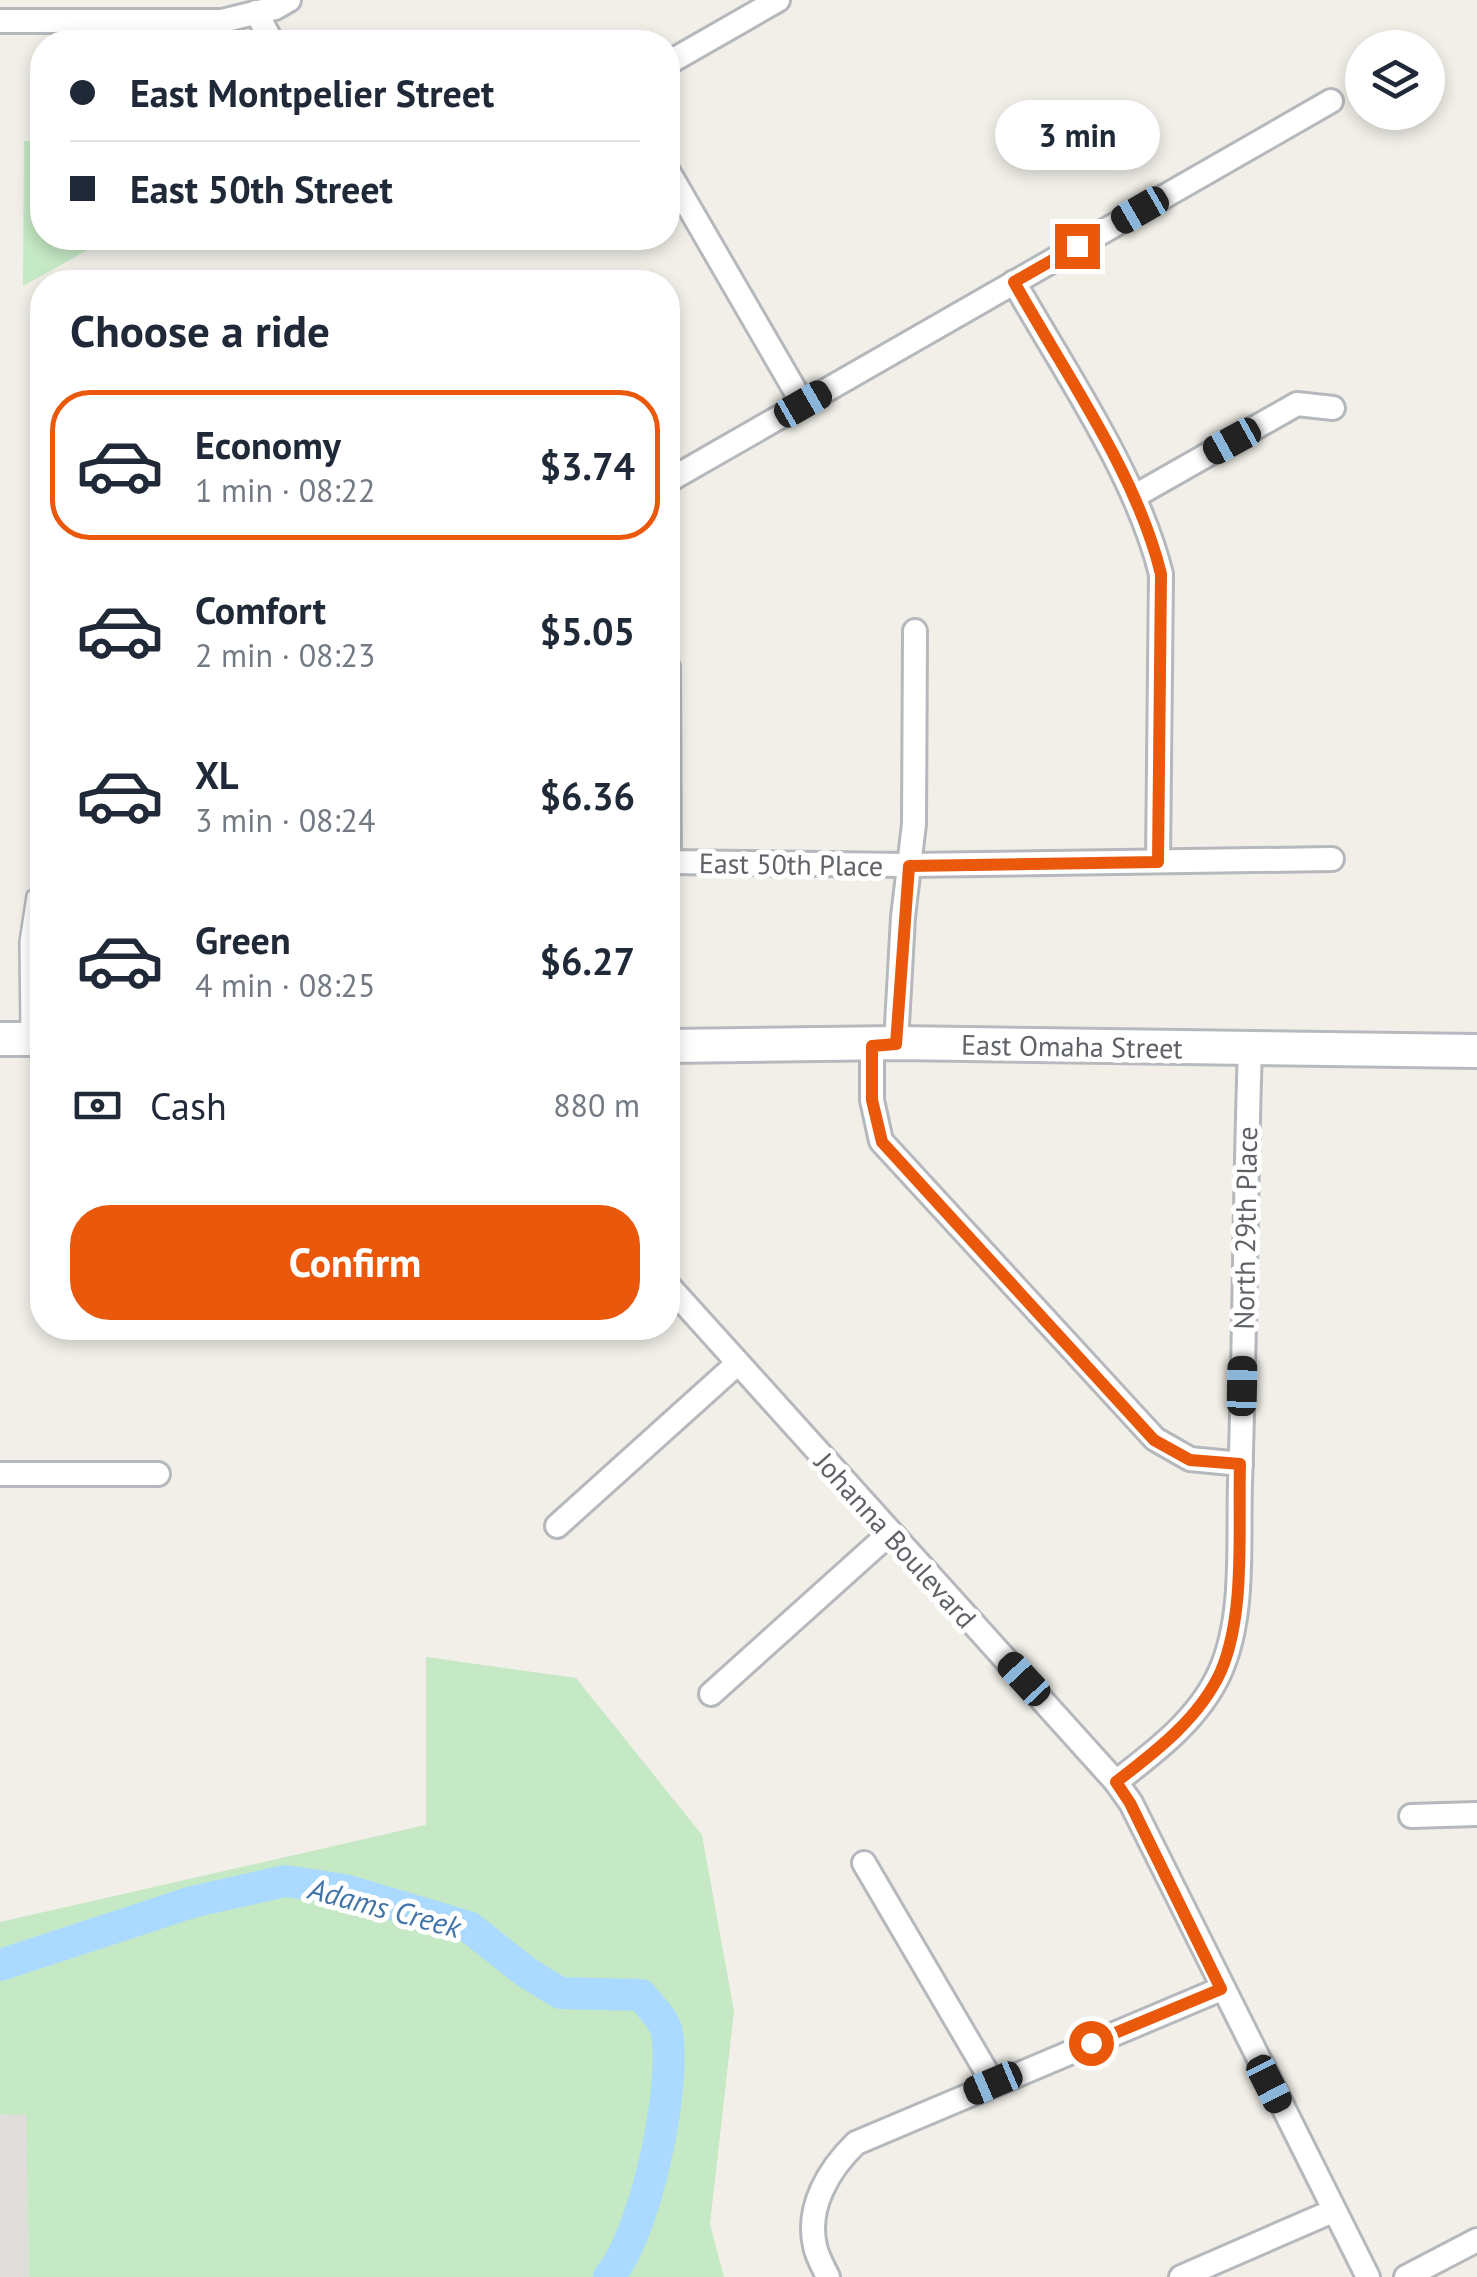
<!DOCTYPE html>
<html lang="en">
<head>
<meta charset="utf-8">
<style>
	body { margin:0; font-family:"PT Sans",sans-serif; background:#f6f6f7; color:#1f2937; height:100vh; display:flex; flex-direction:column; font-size:38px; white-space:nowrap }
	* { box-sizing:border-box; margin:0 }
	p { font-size:32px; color:#747a83 }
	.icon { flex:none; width:55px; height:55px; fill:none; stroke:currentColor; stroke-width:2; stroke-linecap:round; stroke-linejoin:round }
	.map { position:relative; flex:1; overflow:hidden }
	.panel { position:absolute; left:30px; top:270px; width:650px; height:1070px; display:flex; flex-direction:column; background:#fff; border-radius:40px; box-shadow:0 5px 15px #0003 }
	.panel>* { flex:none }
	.hud { position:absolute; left:30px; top:30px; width:650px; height:220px; border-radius:40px; box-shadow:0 5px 15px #0003; display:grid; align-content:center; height:220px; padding:0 40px; background:#fff }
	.fabs { position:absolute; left:1345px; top:30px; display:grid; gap:20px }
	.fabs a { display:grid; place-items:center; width:100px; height:100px; border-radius:50%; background:#fff; box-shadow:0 5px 15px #0003; font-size:50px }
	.end { position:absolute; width:45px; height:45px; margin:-22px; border:12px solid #ea580c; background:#fff; box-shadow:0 0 0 5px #fff }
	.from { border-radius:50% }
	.bubble { position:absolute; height:70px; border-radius:35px; background:#fff; box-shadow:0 5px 15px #0003; font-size:32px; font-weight:800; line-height:70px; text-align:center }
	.car { position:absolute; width:30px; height:60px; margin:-30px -15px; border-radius:12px; box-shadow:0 0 8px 2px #0007; background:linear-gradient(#222 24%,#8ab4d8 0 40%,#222 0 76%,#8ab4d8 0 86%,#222 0) }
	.hud b { display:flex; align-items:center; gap:35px; height:95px; font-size:38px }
	.hud b+b { border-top:2px solid #e0e1e3 }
	.hud i { width:25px; height:25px; background:#1f2937 }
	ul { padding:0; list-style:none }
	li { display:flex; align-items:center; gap:30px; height:150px; margin:0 20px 15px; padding:0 20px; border:5px solid transparent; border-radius:40px }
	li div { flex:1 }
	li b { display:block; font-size:38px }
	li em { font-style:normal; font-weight:800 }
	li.active { border-color:#ea580c }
	li>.icon { width:90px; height:90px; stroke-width:1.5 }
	h2 { padding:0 40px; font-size:45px; line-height:120px }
	.pay { display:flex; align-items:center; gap:25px; height:110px; padding:0 40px; font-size:38px }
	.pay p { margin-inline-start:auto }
	.cta { display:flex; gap:20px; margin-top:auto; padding:20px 40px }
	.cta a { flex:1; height:115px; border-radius:40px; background:#ea580c; color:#fff; font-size:40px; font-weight:800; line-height:115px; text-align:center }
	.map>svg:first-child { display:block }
</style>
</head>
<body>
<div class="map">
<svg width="1477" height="2277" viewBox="0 0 1477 2277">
	<rect width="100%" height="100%" fill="#f1efe8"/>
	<path fill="#e0deda" d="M0,2114H26L29,2277H0Z"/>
	<g fill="#c5e8c5">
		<path d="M24,141H42V238H109L23,286Z"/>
		<path d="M426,1657L576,1678L702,1835L734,2011L710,2224L724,2277H29L26,2115L0,2114V1922L426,1825Z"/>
	</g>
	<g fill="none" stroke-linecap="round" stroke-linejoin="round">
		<path stroke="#aadaff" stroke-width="32" d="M0,1965L192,1902L285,1881L345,1890L469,1927L526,1972L560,1993L641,1995C649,2005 665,2020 667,2033C676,2090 646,2232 609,2277"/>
		<g stroke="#b5b8bc" stroke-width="16">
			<path id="lane" d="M27,1035L26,942L33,896"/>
		</g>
		<g stroke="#b5b8bc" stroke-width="28">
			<g id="street">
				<path d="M256,12L272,42"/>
				<path d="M0,21H222L275,8L289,0"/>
				<path d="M668,63L778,0"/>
				<path d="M668,171L803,404"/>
				<path d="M1014,282C1065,372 1136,474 1161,574L1158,861"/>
				<path d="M668,481L1331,101"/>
				<path d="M1135,496L1297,404L1333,408"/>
				<path d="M668,667L669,862L909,865L1332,859"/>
				<path d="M896,1043L903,917L914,824L915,631"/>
				<path d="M872,1046V1100L881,1141L1155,1439L1190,1459L1241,1464"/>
				<path d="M668,1285L1116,1782L1131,1803L1368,2277"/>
				<path d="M0,1474H158"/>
				<path d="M557,1526L738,1363"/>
				<path d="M711,1694L889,1534"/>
				<path d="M1116,1782C1155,1752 1199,1719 1220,1672C1245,1616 1238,1544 1240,1483C1245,1338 1245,1193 1250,1048"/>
				<path d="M1411,1816L1477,1814"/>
				<path d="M864,1863L993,2083"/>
				<path d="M828,2277C824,2268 817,2257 815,2246C806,2207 829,2169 856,2143L1221,1989"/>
				<path d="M1181,2277L1333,2211"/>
				<path d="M1406,2277L1477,2240"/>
			</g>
		</g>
		<g stroke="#b6babf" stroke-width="38">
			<g id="secondary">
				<path d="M0,1039H42"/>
				<path d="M668,1046L896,1043L1477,1051"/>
			</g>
		</g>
		<use href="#lane" stroke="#fff" stroke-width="11"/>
		<use href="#street" stroke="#fff" stroke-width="22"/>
		<use href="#secondary" stroke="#fff" stroke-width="32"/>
	</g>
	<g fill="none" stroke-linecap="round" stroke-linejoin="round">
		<path stroke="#ea580c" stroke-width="12" d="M1077,246L1014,282C1065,374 1136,472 1161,574L1158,862L909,866L896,1044L872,1046V1100L882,1142L1154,1440L1190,1460L1240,1464C1238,1528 1246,1612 1221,1671C1200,1718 1155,1752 1116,1782L1130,1803L1221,1989L1091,2043"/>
	</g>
	<g text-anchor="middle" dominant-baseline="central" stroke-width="10" stroke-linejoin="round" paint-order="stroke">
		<g font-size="28" fill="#5f6368" stroke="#fff">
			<text transform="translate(791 864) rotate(1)">East 50th Place</text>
			<text transform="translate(1072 1046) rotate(1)">East Omaha Street</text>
			<text transform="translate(1245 1228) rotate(-89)">North 29th Place</text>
			<text transform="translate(896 1540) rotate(48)">Johanna Boulevard</text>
		</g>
		<g font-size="30" font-style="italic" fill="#4174aa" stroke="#fff">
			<text transform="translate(385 1907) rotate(15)">Adams Creek</text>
		</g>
	</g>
</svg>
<div class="fabs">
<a><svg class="icon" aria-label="layers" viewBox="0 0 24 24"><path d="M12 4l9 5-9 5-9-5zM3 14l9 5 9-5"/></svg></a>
</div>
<i class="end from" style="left:1091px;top:2043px"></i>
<i class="end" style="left:1077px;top:246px"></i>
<div class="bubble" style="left:995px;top:100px;width:165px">3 min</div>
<i class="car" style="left:1140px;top:210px;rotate:240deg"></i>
<i class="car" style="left:803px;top:404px;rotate:60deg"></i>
<i class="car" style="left:1232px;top:441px;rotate:241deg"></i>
<i class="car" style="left:1242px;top:1386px;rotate:1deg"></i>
<i class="car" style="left:1024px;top:1679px;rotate:317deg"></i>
<i class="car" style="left:993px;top:2083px;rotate:247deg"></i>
<i class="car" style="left:1269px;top:2084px;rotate:153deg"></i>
<div class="hud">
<b><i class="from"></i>East Montpelier Street</b>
<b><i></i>East 50th Street</b>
</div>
<section class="panel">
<h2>Choose a ride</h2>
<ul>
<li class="active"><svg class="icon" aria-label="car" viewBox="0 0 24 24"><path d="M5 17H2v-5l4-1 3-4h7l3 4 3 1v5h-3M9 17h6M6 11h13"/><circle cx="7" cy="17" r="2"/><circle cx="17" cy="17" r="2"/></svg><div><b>Economy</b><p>1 min · 08:22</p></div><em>$3.74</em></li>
<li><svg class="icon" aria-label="car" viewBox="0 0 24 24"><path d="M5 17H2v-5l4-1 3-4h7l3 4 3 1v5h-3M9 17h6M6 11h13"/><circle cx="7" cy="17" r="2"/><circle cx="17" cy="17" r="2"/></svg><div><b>Comfort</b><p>2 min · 08:23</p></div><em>$5.05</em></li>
<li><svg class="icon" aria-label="car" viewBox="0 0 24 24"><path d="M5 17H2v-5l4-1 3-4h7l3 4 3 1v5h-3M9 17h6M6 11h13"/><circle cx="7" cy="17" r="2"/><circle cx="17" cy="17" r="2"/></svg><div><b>XL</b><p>3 min · 08:24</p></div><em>$6.36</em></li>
<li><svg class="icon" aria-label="car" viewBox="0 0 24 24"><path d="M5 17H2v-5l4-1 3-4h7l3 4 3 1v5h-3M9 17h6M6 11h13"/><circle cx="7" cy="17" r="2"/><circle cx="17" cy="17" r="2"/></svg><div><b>Green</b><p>4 min · 08:25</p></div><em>$6.27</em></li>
</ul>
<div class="pay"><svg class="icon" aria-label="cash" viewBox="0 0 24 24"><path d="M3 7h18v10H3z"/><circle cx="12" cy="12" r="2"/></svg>Cash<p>880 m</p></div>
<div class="cta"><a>Confirm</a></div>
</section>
</div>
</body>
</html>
